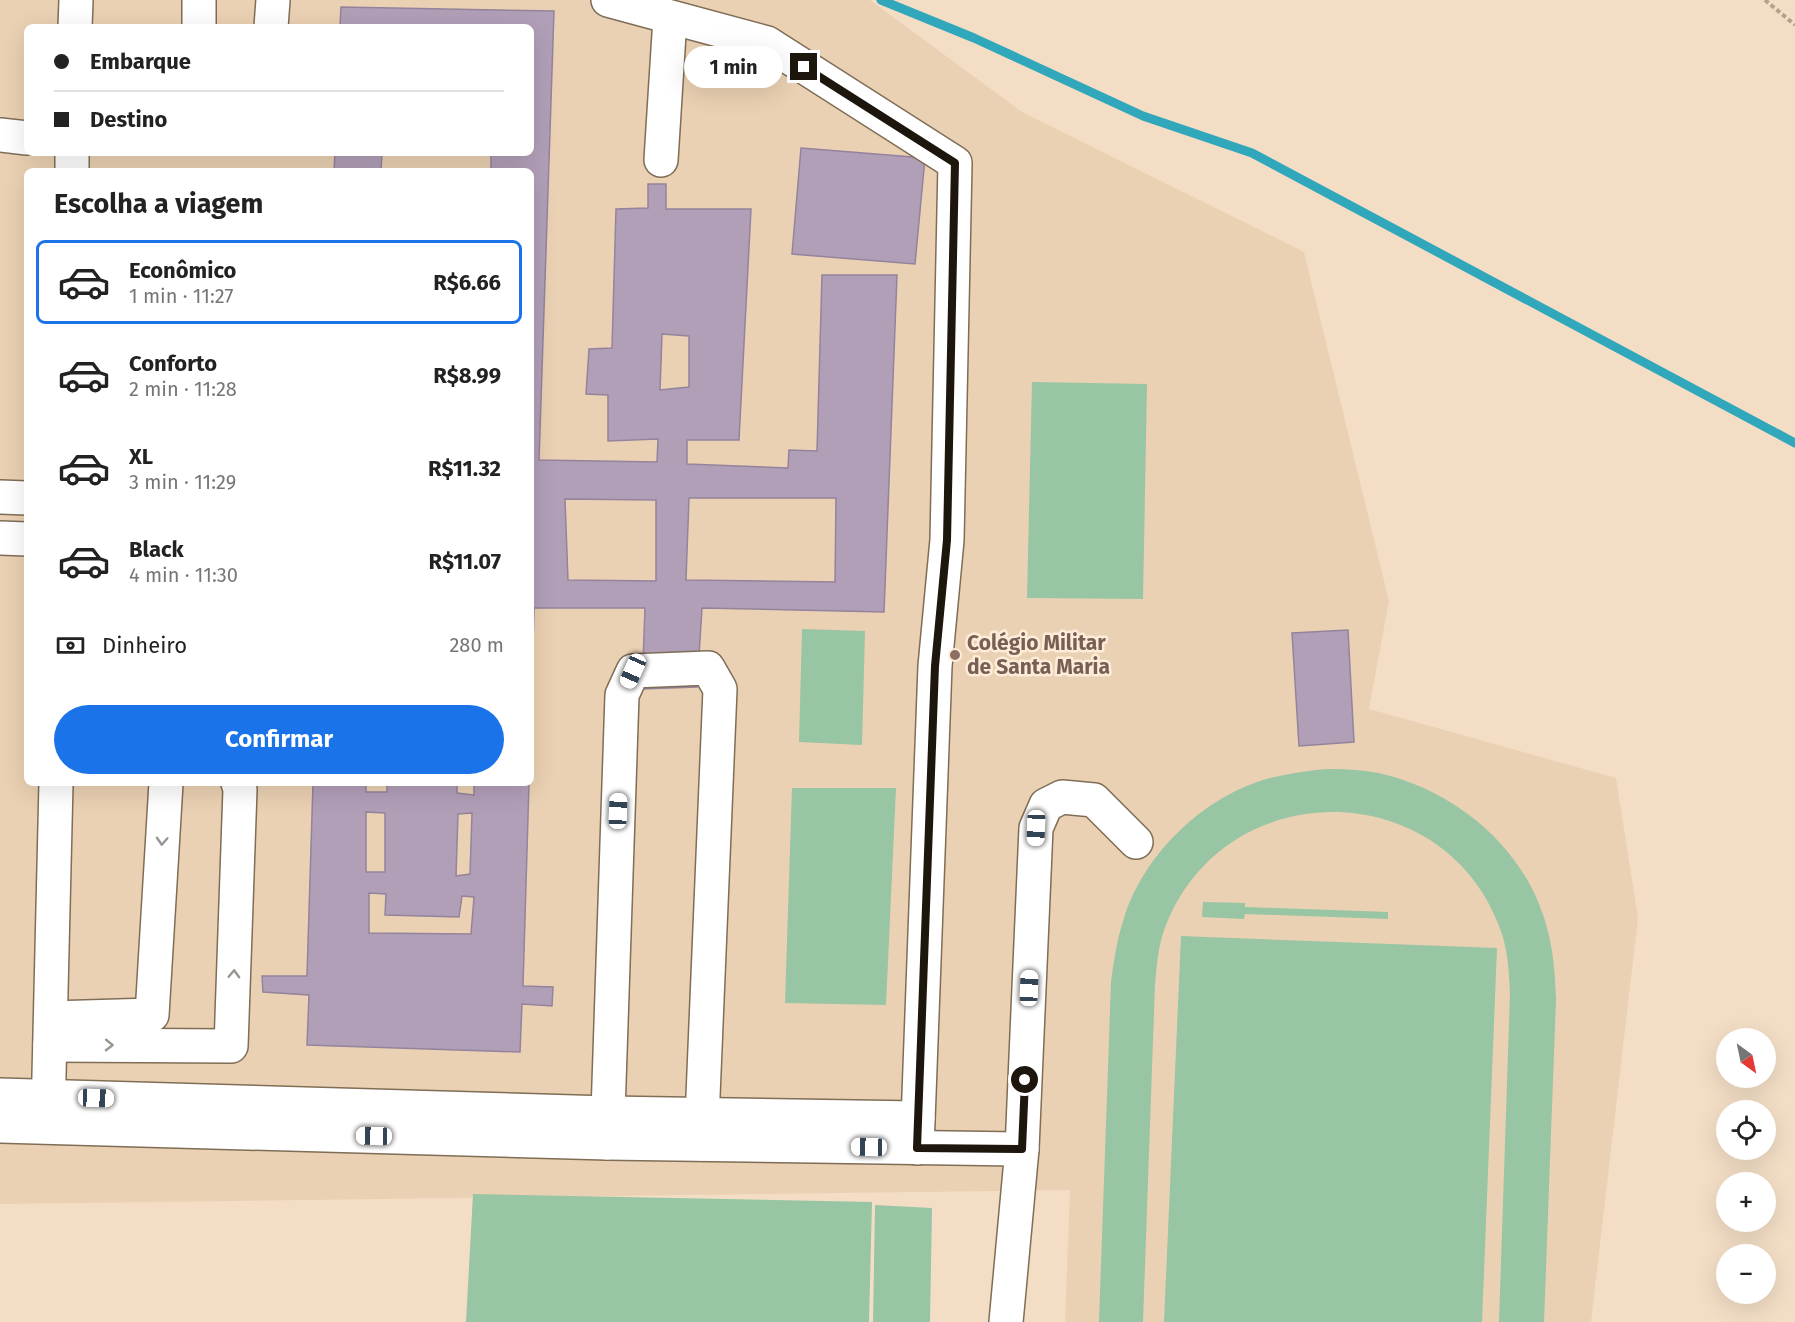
<!DOCTYPE html>
<html lang="pt">
<head>
<meta charset="utf-8">
<style>
	body { margin:0; font-family:"Fira Sans",sans-serif; background:#f6f6f6; color:#222; height:100vh; display:flex; flex-direction:column; font-size:22px; white-space:nowrap }
	* { box-sizing:border-box; margin:0 }
	p { font-size:20px; color:#767676 }
	.icon { flex:none; width:33px; height:33px; fill:none; stroke:currentColor; stroke-width:2; stroke-linecap:round; stroke-linejoin:round }
	.map { position:relative; flex:1; overflow:hidden }
	.drawer { position:absolute; left:24px; top:168px; width:510px; height:618px; display:flex; flex-direction:column; background:#fff; border-radius:9px; box-shadow:0 6px 24px #0002 }
	.drawer>* { flex:none }
	.banner { position:absolute; left:24px; top:24px; width:510px; height:132px; border-radius:9px; box-shadow:0 6px 24px #0002; display:grid; align-content:center; height:132px; padding:0 30px; background:#fff }
	.needle { width:39px; rotate:147deg }
	.fabs { position:absolute; left:1716px; top:1028px; display:grid; gap:12px }
	.fabs a { display:grid; place-items:center; width:60px; height:60px; border-radius:50%; background:#fff; box-shadow:0 6px 24px #0002; font-size:30px }
	.end { position:absolute; width:27px; height:27px; margin:-14px; border:8px solid #1d160d; background:#fff; box-shadow:0 0 0 3px #fff }
	.from { border-radius:50% }
	.bubble { position:absolute; height:42px; border-radius:21px; background:#fff; box-shadow:0 6px 24px #0002; font-size:20px; font-weight:700; line-height:42px; text-align:center }
	.car { position:absolute; width:18px; height:36px; margin:-18px -9px; border-radius:8px; box-shadow:0 0 4px 2px #0007; background:linear-gradient(#fff 24%,#345 0 40%,#fff 0 76%,#345 0 86%,#fff 0) }
	.banner b { display:flex; align-items:center; gap:21px; height:57px; font-size:22px }
	.banner b+b { border-top:2px solid #e0e0e0 }
	.banner i { width:15px; height:15px; background:#222 }
	ul { padding:0; list-style:none }
	li { display:flex; align-items:center; gap:18px; height:84px; margin:0 12px 9px; padding:0 18px; border:3px solid transparent; border-radius:9px }
	li div { flex:1 }
	li b { display:block; font-size:22px }
	li em { font-style:normal; font-weight:700 }
	li.selected { border-color:#1a73e8 }
	li>.icon { width:54px; height:54px; stroke-width:1.5 }
	h2 { padding:0 30px; font-size:27px; line-height:72px }
	.pay { display:flex; align-items:center; gap:15px; height:66px; padding:0 30px; font-size:22px }
	.pay p { margin-inline-start:auto }
	.cta { display:flex; gap:12px; margin-top:auto; padding:12px 30px }
	.cta a { flex:1; height:69px; border-radius:36px; background:#1a73e8; color:#fff; font-size:24px; font-weight:700; line-height:69px; text-align:center }
	.map>svg:first-child { display:block }
</style>
</head>
<body>
<div class="map">
<svg width="1795" height="1322" viewBox="0 0 1795 1322">
	<rect width="100%" height="100%" fill="#f3dec5"/>
	<path fill="#ebd1b3" fill-rule="evenodd" d="M0,0H870L1022,112L1304,252L1389,601L1369,709L1616,778L1638,918L1591,1322H1065L1070,1190L0,1204ZM27,27H531V153H27ZM27,171H531V783H27Z"/>
	<g fill="#98c5a4">
		<path d="M1032,382L1147,384L1143,599L1027,598Z"/>
		<path d="M802,629L865,631L862,745L799,742Z"/>
		<path d="M1326,769C1349,769 1372,770 1394,777C1468,799 1532,858 1549,936C1554,957 1555,977 1556,999L1544,1322H1499L1510,993C1509,973 1508,953 1502,934C1449,775 1227,771 1166,925C1158,944 1157,964 1155,984L1143,1322H1099L1111,982C1114,960 1117,939 1124,918C1144,855 1200,800 1263,780C1284,774 1305,771 1326,769Z"/>
		<path d="M792,788H896L886,1005L785,1003Z"/>
		<path d="M1203,902L1245,903V907L1388,912V919L1245,914L1244,919L1202,917Z"/>
		<path d="M1181,936L1497,948L1482,1322H1164Z"/>
		<path d="M473,1194L872,1202L869,1322H466Z"/>
		<path d="M875,1205L932,1208L930,1322H873Z"/>
	</g>
	<g fill="none" stroke-linecap="round" stroke-linejoin="round">
		<path stroke="#30a7ba" stroke-width="9" d="M881,0L974,38L1143,116L1252,153L1795,443"/>
	</g>
	<g fill="#b19fb8" stroke="#94839c" stroke-width="1.5" fill-rule="evenodd">
		<path d="M341,7L554,11L539,460L657,462L658,439L608,441V395L586,394L589,349L612,348L616,209L648,208V184H666V209H751L739,440H687V464L788,468L789,450L817,451L822,275H897L884,612L702,608L697,687L642,689L645,608H534L531,712V171H491V153H531V27H340ZM662,334L689,336V387L660,390ZM689,498H836L835,582L686,580ZM565,499L656,500V581L568,580Z"/>
		<path d="M801,148L925,158L915,264L792,254Z"/>
		<path d="M335,153H382L381,171H334Z"/>
		<path d="M1348,630L1354,742L1299,746L1292,633Z"/>
		<path d="M313,783H366V792H387V783H457V793L474,795V783H529L523,986L553,987L552,1006L522,1004L520,1052L307,1045L309,995L263,992L262,976H307ZM366,812L385,813V872H366ZM472,813L470,874L456,876L458,814ZM369,893L386,894L385,915L459,917L462,896L474,897L471,934L369,933Z"/>
	</g>
	<g fill="none" stroke-linecap="round" stroke-linejoin="round">
		<g stroke="#7f6d56" stroke-width="36">
			<g id="minor">
				<path d="M608,0L767,43L955,163L947,540L935,666L917,1148"/>
				<path d="M75,27L76,0"/>
				<path d="M199,27V0"/>
				<path d="M271,27L273,0"/>
				<path d="M0,135L27,138"/>
				<path d="M661,160L670,18"/>
				<path d="M72,171V153"/>
				<path d="M0,497L27,498"/>
				<path d="M0,538L27,539"/>
				<path d="M51,1018L152,1015L166,783"/>
				<path d="M50,1045L231,1046L240,789L238,783"/>
				<path d="M0,1095L608,1113L918,1118"/>
				<path d="M48,1117L56,783"/>
				<path d="M0,1126L607,1143L1022,1149"/>
				<path d="M607,1143L622,695L633,671L708,668L720,689L701,1144"/>
				<path d="M1006,1322L1022,1149L1036,828L1046,805L1062,797L1094,800L1136,842"/>
			</g>
		</g>
		<path stroke="#b2a28d" stroke-width="4" stroke-dasharray="4.5 3" stroke-linecap="butt" d="M1765,0L1795,25"/>
		<use href="#minor" stroke="#fff" stroke-width="33"/>
	</g>
	<defs><path id="oneway-chevron" d="M-2-3.5L2.5 0L-2 3.5" fill="none" stroke-width="1.6" stroke-linecap="round" stroke-linejoin="round" transform="scale(1.5)"/></defs>
	<g stroke="#999692">
		<use href="#oneway-chevron" transform="translate(162 841) rotate(93)"/>
		<use href="#oneway-chevron" transform="translate(234 974) rotate(-88)"/>
		<use href="#oneway-chevron" transform="translate(109 1045) rotate(1)"/>
	</g>
	<g fill="none" stroke-linecap="round" stroke-linejoin="round">
		<path stroke="#1d160d" stroke-width="8" d="M804,67L955,163L947,540L935,666L917,1148L1022,1149L1025,1080"/>
	</g>
	<circle fill="#8d6e63" stroke="#fdecd8" stroke-width="2" cx="955" cy="655" r="6"/>
	<g text-anchor="middle" dominant-baseline="central" stroke-width="5" stroke-linejoin="round" paint-order="stroke">
		<g font-size="21" font-weight="bold" fill="#785e54" stroke="#fdecd8" text-anchor="start">
			<text x="967" y="643">Colégio Militar<tspan x="967" dy="24">de Santa Maria</tspan></text>
		</g>
	</g>
</svg>
<div class="fabs">
<a><svg class="needle" viewBox="-14 -14 28 28"><path d="M0-13l5 13h-10z" fill="#e53935"/><path d="M0 13l5-13h-10z" fill="#767676"/></svg></a>
<a><svg class="icon" aria-label="locate" viewBox="0 0 24 24"><circle cx="12" cy="12" r="6"/><path d="M12 2v4M12 18v4M2 12h4M18 12h4"/></svg></a>
<a>+</a>
<a>−</a>
</div>
<i class="end from" style="left:1025px;top:1080px"></i>
<i class="end" style="left:804px;top:67px"></i>
<div class="bubble" style="left:684px;top:46px;width:99px">1 min</div>
<i class="car" style="left:633px;top:671px;rotate:204deg"></i>
<i class="car" style="left:618px;top:811px;rotate:2deg"></i>
<i class="car" style="left:1036px;top:828px;rotate:182deg"></i>
<i class="car" style="left:1029px;top:988px;rotate:2deg"></i>
<i class="car" style="left:96px;top:1098px;rotate:92deg"></i>
<i class="car" style="left:374px;top:1136px;rotate:271deg"></i>
<i class="car" style="left:869px;top:1147px;rotate:271deg"></i>
<div class="banner">
<b><i class="from"></i>Embarque</b>
<b><i></i>Destino</b>
</div>
<section class="drawer">
<h2>Escolha a viagem</h2>
<ul>
<li class="selected"><svg class="icon" aria-label="car" viewBox="0 0 24 24"><path d="M5 17H2v-5l4-1 3-4h7l3 4 3 1v5h-3M9 17h6M6 11h13"/><circle cx="7" cy="17" r="2"/><circle cx="17" cy="17" r="2"/></svg><div><b>Econômico</b><p>1 min · 11:27</p></div><em>R$6.66</em></li>
<li><svg class="icon" aria-label="car" viewBox="0 0 24 24"><path d="M5 17H2v-5l4-1 3-4h7l3 4 3 1v5h-3M9 17h6M6 11h13"/><circle cx="7" cy="17" r="2"/><circle cx="17" cy="17" r="2"/></svg><div><b>Conforto</b><p>2 min · 11:28</p></div><em>R$8.99</em></li>
<li><svg class="icon" aria-label="car" viewBox="0 0 24 24"><path d="M5 17H2v-5l4-1 3-4h7l3 4 3 1v5h-3M9 17h6M6 11h13"/><circle cx="7" cy="17" r="2"/><circle cx="17" cy="17" r="2"/></svg><div><b>XL</b><p>3 min · 11:29</p></div><em>R$11.32</em></li>
<li><svg class="icon" aria-label="car" viewBox="0 0 24 24"><path d="M5 17H2v-5l4-1 3-4h7l3 4 3 1v5h-3M9 17h6M6 11h13"/><circle cx="7" cy="17" r="2"/><circle cx="17" cy="17" r="2"/></svg><div><b>Black</b><p>4 min · 11:30</p></div><em>R$11.07</em></li>
</ul>
<div class="pay"><svg class="icon" aria-label="cash" viewBox="0 0 24 24"><path d="M3 7h18v10H3z"/><circle cx="12" cy="12" r="2"/></svg>Dinheiro<p>280 m</p></div>
<div class="cta"><a>Confirmar</a></div>
</section>
</div>
</body>
</html>
